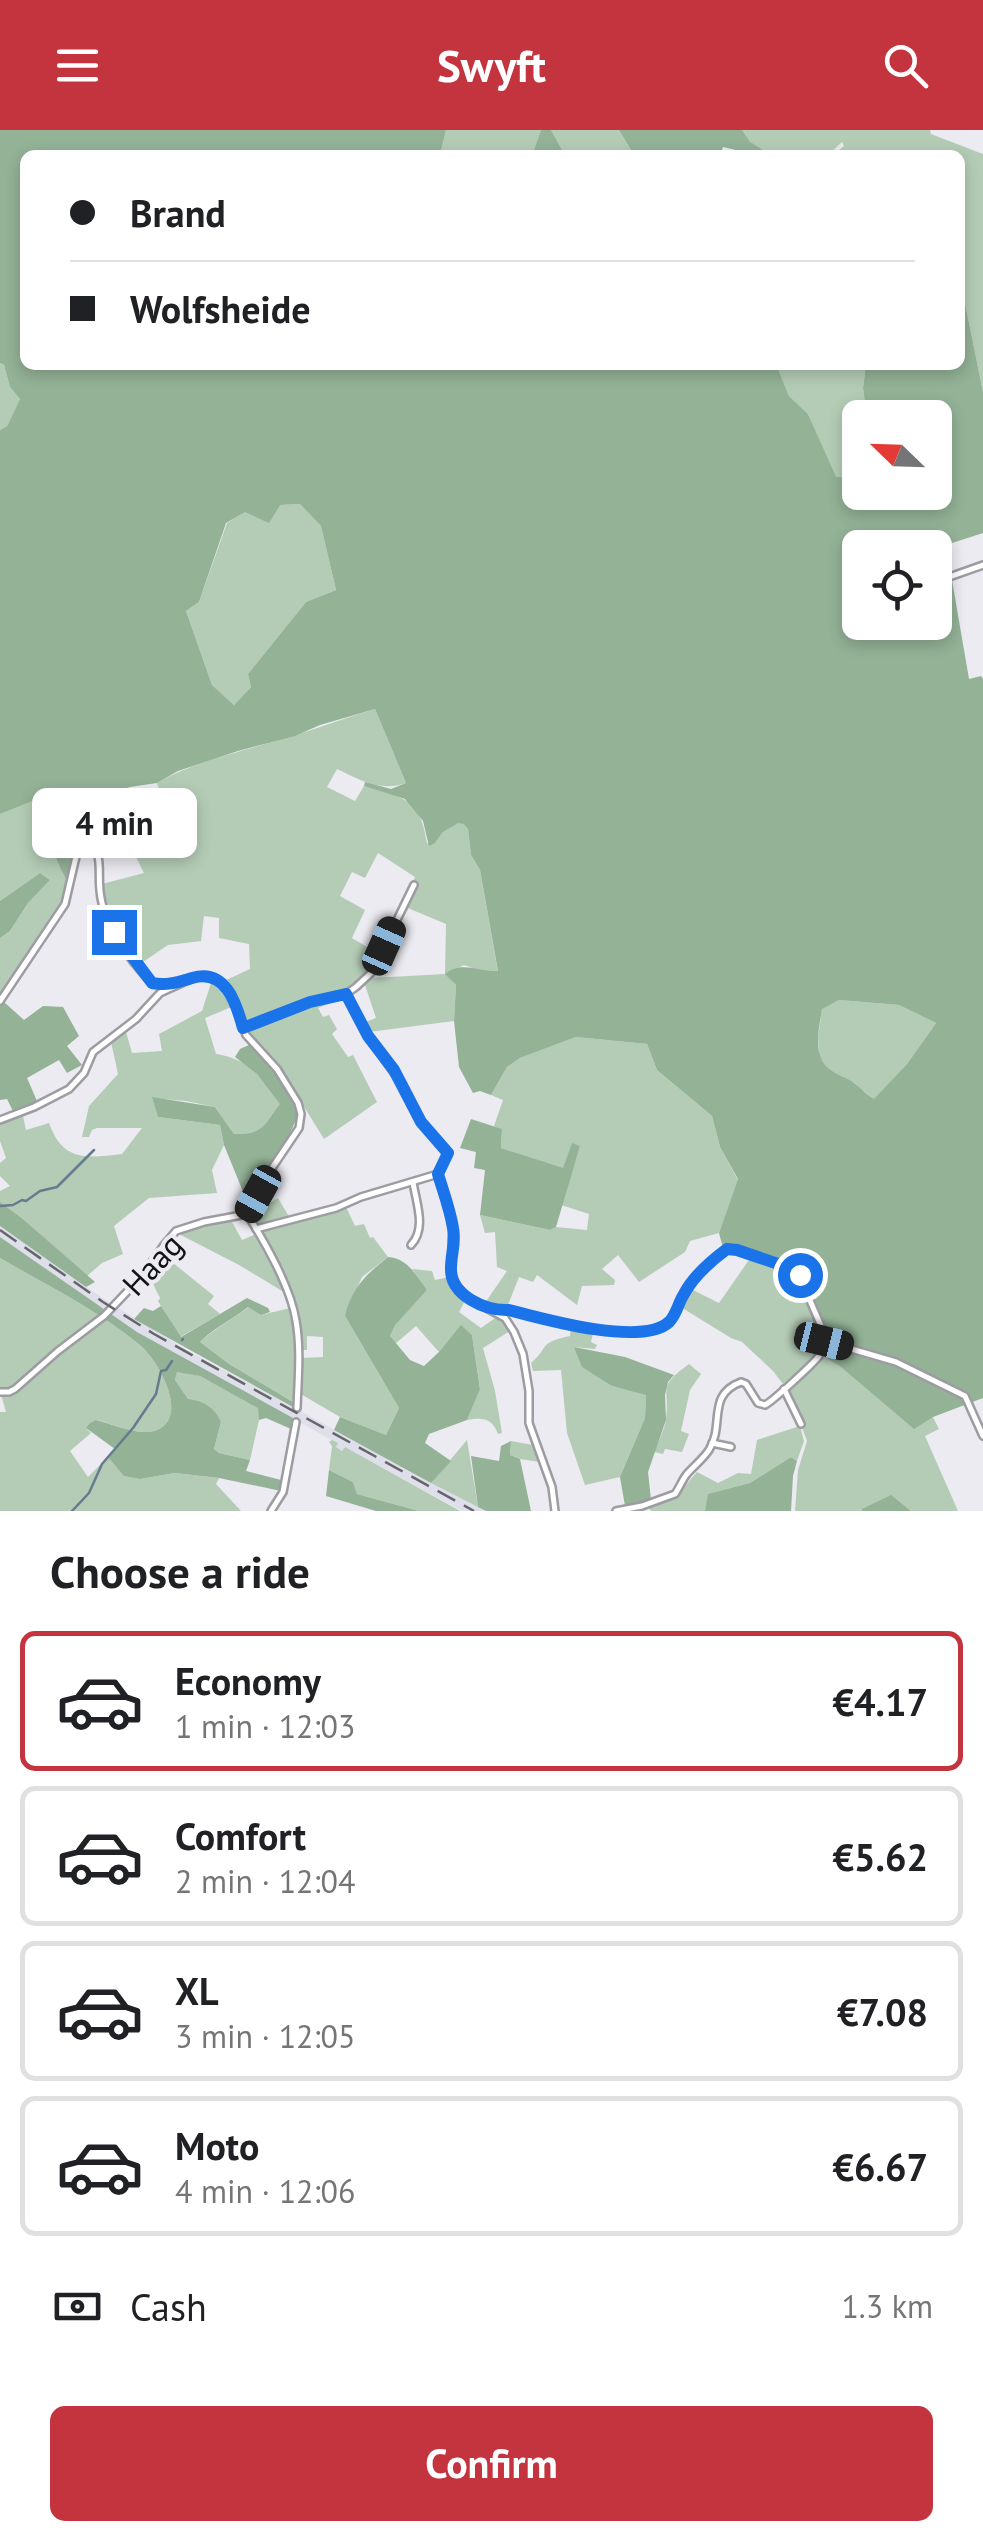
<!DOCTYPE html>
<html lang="en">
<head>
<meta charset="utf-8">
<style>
	body { margin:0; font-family:"PT Sans",sans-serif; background:#f6f6f6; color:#202124; height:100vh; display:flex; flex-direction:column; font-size:38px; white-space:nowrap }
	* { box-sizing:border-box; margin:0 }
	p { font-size:32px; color:#757577 }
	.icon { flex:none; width:55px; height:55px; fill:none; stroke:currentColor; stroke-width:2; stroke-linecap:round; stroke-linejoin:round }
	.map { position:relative; height:1381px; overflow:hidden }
	.side { display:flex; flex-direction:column; background:#fff; flex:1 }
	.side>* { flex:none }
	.hud { position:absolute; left:20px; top:20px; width:945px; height:220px; border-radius:15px; box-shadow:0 5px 15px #0003; display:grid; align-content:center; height:220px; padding:0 50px; background:#fff }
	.needle { width:65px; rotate:293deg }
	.fabs { position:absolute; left:842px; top:270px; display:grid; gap:20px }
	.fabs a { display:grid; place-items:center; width:110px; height:110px; border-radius:15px; background:#fff; box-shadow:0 5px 15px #0003; font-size:50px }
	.end { position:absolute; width:45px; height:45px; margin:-22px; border:12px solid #1a73e8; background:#fff; box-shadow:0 0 0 5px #fff }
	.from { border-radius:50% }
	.bubble { position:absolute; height:70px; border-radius:15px; background:#fff; box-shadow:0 5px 15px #0003; font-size:32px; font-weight:600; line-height:70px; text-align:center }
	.car { position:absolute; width:30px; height:60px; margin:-30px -15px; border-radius:12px; box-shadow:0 0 8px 2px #0007; background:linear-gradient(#222 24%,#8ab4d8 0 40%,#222 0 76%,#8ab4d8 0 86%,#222 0) }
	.hud b { display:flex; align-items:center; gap:35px; height:95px; font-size:38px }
	.hud b+b { border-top:2px solid #e0e0e0 }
	.hud i { width:25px; height:25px; background:#202124 }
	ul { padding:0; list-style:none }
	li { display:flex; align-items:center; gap:30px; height:140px; margin:0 20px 15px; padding:0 30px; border:5px solid #e0e0e0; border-radius:15px }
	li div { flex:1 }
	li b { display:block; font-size:38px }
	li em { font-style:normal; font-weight:600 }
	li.on { border-color:#c4343e }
	li>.icon { width:90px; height:90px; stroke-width:1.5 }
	h2 { padding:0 50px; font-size:45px; line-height:120px }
	.pay { display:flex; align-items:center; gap:25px; height:110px; padding:0 50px; font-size:38px }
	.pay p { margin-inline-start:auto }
	.cta { display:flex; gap:20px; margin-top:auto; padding:20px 50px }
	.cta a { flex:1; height:115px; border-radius:15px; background:#c4343e; color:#fff; font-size:40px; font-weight:600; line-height:115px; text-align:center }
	header { display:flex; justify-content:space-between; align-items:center; height:130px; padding:0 50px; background:#c4343e; color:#fff; font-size:45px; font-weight:600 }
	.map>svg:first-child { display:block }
</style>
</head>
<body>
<header><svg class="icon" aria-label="menu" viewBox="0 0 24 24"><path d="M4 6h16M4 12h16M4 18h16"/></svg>Swyft<svg class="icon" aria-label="search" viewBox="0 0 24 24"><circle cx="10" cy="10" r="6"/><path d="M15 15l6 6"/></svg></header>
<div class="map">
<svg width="983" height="1381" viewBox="0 0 983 1381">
	<rect width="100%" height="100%" fill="#ebebf1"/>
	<path fill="#dfdfec" d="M0,1096L104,1169L183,1218L486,1381H462L346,1318L343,1321L336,1317L337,1313L137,1202L0,1107Z"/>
	<g fill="#b4ccb6">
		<path d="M446,0H541L532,25H440Z"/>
		<path d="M551,0H619L634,25H565Z"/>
		<path d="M742,0H930L931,4L983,24V262L963,163H960V25H833L844,16L842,12L828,25H766L763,20L750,13Z"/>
		<path d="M0,233L4,235L10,257L20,269L7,296L0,300Z"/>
		<path d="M779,235H866L863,258L867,287L860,288V348L835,347L808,284L789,266L778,239Z"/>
		<path d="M300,374L321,396L336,460L306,472L248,544L251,557L234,575L212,555L186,481L199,472L227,393L246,381L280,375Z"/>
		<path d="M375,579L406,653C380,662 360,650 337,639L327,657L355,671L364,656C403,668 420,667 427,713H435L443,702L458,692L465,694L468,699L471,725L480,740L498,842L482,841L464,835L446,844L456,855L454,891L369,902L363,893L376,888L365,855L371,848L445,844L446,794L403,776L415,747L378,723L365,748L352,742L340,766L365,780L352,808L377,823C373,834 369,847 358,853C348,858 344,859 339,870L318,878L323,887L329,885L337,899L332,904L348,927L353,925L377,972L324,1009L279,936L250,906L239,874L231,859L224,851L250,839L249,814L219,808V788L204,786L201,811L168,815L140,834C122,808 107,786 102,754L144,743L131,717L132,707L162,710V699L152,697L151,671L162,667L157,653C199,629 246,621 292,606C320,598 347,587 375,579Z"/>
		<path d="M32,670L61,740L68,753L60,779L35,812L0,866V808L10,801L28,773L50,750L40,743L0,771V684Z"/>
		<path d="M212,850L230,865L234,876L205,888L216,924C250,929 261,948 281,974C264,995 263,1005 234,1004L215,977L186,971L153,968L158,987L220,995L224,1015L212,1040L217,1063L149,1068L114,1096L123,1124L102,1133L87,1146L23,1089L0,1072V1061L10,1056L0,1046V1033L6,1028L0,1011V994L23,986L26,1000L49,993C63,1032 86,1028 122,1024L142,998H97L92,1000L89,1007H82L89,976L118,944L111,912L126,902L132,923L162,921L159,904L202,881Z"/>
		<path d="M839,870L899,875L936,893L907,934L874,970L856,954L827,939L819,927L818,909L822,878Z"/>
		<path d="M576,907L647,914L657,940L712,986L720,1017L738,1050L719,1103L690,1111L685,1122L639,1152L618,1125L602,1139L615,1150L614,1155L582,1156L577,1175L537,1145L533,1152L519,1147L508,1175L496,1178L485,1173L507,1141L497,1137L495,1102L485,1103L480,1085L550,1100L556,1097L587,1100L589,1084L561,1075L580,1016L572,1014L563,1039L501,1018L502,1000L494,996L503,970L491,965L507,937L520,928Z"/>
		<path d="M278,1068L288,1085L299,1091L346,1077L355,1096L364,1094L370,1108L373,1107L388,1127L362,1147L345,1186L399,1278L386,1305L340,1287L299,1263L301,1228L323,1227V1207L307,1206V1220H301L298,1187L286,1159L282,1161L239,1135L177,1103L204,1094L231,1090L242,1110L263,1101L250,1085Z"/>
		<path d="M162,1124L214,1166L208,1174L220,1184L180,1207L161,1176L158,1171L160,1168L147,1142Z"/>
		<path d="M751,1127L793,1141L819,1196C825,1224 802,1238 783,1254L773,1241L742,1212L731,1208L679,1176L689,1158L719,1173Z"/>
		<path d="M0,1128C46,1155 98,1180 140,1215C158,1230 190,1286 157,1300C141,1307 113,1294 97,1290L86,1298L91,1303L70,1321L88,1347L108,1327L125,1346L140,1349L175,1343L219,1348L216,1354L241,1381H0V1282H6L0,1261Z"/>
		<path d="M412,1139L432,1141L435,1150L449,1147L455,1162L466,1169L459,1182L481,1198L498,1186L510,1201L483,1218L495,1261L502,1303L498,1304C492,1288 483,1287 467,1290L480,1258L472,1205L461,1196L439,1222L416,1196L395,1214L390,1206L394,1195L427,1160Z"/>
		<path d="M249,1177L261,1185L290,1178L296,1209L293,1272L229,1234L200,1212C217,1197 231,1190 249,1177Z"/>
		<path d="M571,1195L594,1200L591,1212L597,1215L595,1219L574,1217L612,1256L646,1264L645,1288L620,1347L585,1355L567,1303L561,1240L533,1241L531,1233C551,1216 537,1213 570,1206Z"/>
		<path d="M823,1226L933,1287L939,1299L925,1306L958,1381H911L891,1366L862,1381H795L798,1340L807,1311L788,1259Z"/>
		<path d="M689,1234L701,1244L690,1260L681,1301L689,1304L682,1322L665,1319L663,1324L654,1322C658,1312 664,1301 666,1290C671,1257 655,1259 689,1234Z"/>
		<path d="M177,1241L200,1246L259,1278V1290L250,1330L219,1323L214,1319L221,1292L188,1269L175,1250Z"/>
		<path d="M800,1296L804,1311L797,1331L791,1327L750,1353L709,1364L705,1381H651L648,1377L677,1365L697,1342L718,1353L738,1343L751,1344L757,1310Z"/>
		<path d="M332,1310L338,1313L336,1317L342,1321L345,1317L460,1381H419L357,1364L353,1352L329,1340L332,1316L329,1312Z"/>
		<path d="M467,1310L478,1377L431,1353Z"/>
		<path d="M511,1311L533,1315L540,1332L520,1329L510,1325Z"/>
	</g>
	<g fill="#93b296" fill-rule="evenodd">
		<path d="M0,0H446L440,25H25V235H779L778,239L789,266L808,284L836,347L860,348V362H935V288L867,287L863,258L866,235H960V163H963L983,262V403L946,415L969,549L981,546L983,549V1268L933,1287L914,1299L841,1237L823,1226C834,1196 811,1165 798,1138L753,1123L723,1118L719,1103L738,1049L720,1017L712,986L657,940L647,914L576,907L520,928L507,937L491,965L480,961L473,963L459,937L454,891L456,855L445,844C462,830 478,842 498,841L480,740L471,725L468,699L464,694L458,693L443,702L435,713L429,716L423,691L405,669L364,656L365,652L391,659L406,653L375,579L320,595L295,606L238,621L178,641L157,653L130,657L102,665L85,664L81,699L68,753L61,740L32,671L0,684V300L7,296L20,269L10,257L4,235L0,233ZM300,374L321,396L336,460L306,472L248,544L251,557L234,575L212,555L186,481L199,472L226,393L245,382L269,393L280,375ZM860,418H935V492L911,493L909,497H902V492H860ZM839,870L899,875L936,893L907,934L874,969C866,965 862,958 854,953C848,948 839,946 832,941C811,928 819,900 822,879Z"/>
		<path d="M541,0H551L565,25H532Z"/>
		<path d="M619,0H742L750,12L763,20L766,25H741L740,21L723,17L720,25H634Z"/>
		<path d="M40,743L50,750L28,773L10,801L0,808V771Z"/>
		<path d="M4,872L24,890L43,876L63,877L79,906L67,916L82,935L67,943L59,930L27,948L37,971L13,981L7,969L0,970V876Z"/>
		<path d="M249,915L268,933L298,982C290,1013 267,1038 252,1066L246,1069L224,1015L220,995L158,987L152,967L215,977L234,1004C263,1005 264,995 280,974L257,944L235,927L240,919Z"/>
		<path d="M471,989L502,999L501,1018L563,1038L572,1013L580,1016L556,1097L550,1100L480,1085L485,1040L474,1038L476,1022L460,1018Z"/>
		<path d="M0,1072L23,1089L95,1152L86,1157L0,1096Z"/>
		<path d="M0,1107L137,1202L293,1288L291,1299L266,1288L259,1290L258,1278L200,1246L177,1242L175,1250L188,1269C204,1271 214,1277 221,1292L214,1319L219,1323L250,1330L246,1341L281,1350V1361L219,1348L175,1343L140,1349L124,1346L108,1327L115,1319L86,1298L90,1293L96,1290C113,1294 140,1307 157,1300C190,1286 158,1230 140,1215C98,1180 46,1155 0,1128Z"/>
		<path d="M388,1127C407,1128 416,1145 427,1160L395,1195L390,1206L410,1230L424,1236L439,1222L461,1195L472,1205L480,1259L467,1290L429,1304L425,1313L451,1331L431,1353L334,1300L340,1287L386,1305L399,1278L345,1186C352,1157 366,1145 388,1127Z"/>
		<path d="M247,1168L268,1178L270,1182L261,1185L248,1177C232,1190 215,1197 200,1212L229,1234L293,1272V1277L134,1189L144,1178L153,1181L161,1176L181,1207Z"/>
		<path d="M574,1217L625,1227L674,1245L668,1252L665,1265L666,1290L648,1342L651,1370L625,1376L620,1347L645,1288L646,1265L612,1256L582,1237Z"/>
		<path d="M511,1311L510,1325L520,1329L531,1381H486L478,1377L471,1326L499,1331L501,1316Z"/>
		<path d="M791,1327L797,1331L793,1346L791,1381H705L708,1364L750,1353Z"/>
		<path d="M329,1340L353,1352L357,1364L419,1381H376L326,1366Z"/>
		<path d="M891,1365L911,1381H862V1379Z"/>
	</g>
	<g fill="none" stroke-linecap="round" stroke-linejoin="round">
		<g stroke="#657c8f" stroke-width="2.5">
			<path d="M0,1076L13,1075L22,1070L26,1071L40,1061L57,1057L94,1020"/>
			<path d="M182,1210L183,1209"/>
			<path d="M72,1381L89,1363L102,1334L133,1298L156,1264L161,1241L166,1240L172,1231"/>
		</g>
		<g stroke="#9c9ca2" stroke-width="10">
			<g id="minor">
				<path d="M935,452L983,435"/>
				<path d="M83,700C109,730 94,740 102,773C109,802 132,832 152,853L175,854"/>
				<path d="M346,864L368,906L402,954L421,992L448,1023L438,1044"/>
				<path d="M0,871L65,774L82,701"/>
				<path d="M243,898L310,872L346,864L356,857L371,843L414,755"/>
				<path d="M0,990L34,977L69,959L84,943L93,922L136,889L160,863L193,848L205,846L215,848L231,863L246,905L277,939L298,973L301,984L299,998L268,1044L247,1084"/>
				<path d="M438,1044L453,1096L451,1138L452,1151L468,1168L505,1188L514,1202L523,1224L529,1261V1293L552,1357L555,1381"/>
				<path d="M247,1084C265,1112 291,1158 296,1191C301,1219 298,1249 297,1278"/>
				<path d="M256,1099L336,1078L361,1067L438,1044"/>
				<path d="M411,1115C427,1098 416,1073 413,1052"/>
				<path d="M497,1182L509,1180C543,1189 643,1217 669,1192C677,1184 678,1173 684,1164C693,1147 712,1130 727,1119L737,1120L796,1140L799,1145L824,1203C825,1211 824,1218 819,1226C814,1233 773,1271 765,1275L758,1273L746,1254L741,1252C706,1265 725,1295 709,1320C703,1329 694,1336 687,1344C682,1350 680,1357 675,1364L642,1376L616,1381"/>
				<path d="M824,1211L896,1232L965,1266L983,1306"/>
				<path d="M784,1259L801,1294"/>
				<path d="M0,1262H9L15,1259L58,1221L104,1186L141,1147L164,1115L176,1101L204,1092L247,1084"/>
				<path d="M712,1313L731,1317"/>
				<path d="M271,1381L283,1362L296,1292"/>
			</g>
		</g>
		<use href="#minor" stroke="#fff" stroke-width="5"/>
		<path stroke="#66666a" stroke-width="2.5" stroke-dasharray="20 10" stroke-linecap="butt" d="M0,1100L103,1172L154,1204L474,1381"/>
	</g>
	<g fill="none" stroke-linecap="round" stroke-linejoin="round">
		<path stroke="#1a73e8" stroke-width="12" d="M114,802L152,853C167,856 178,852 192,848C225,838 236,872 243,898L310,872L346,864L368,906L394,940L421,992L448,1023L438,1044C443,1061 450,1079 453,1098C456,1112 451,1124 451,1138C450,1166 486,1181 509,1180C543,1189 642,1217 669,1192C677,1184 678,1173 684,1164C693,1147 712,1130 727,1119L737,1120L796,1140L800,1145"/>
	</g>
	<g text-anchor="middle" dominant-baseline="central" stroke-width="8" stroke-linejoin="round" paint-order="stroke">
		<g font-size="32" fill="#121315" stroke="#ebebf1">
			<text transform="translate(152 1134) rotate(-47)">Haag</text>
		</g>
	</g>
</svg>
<div class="fabs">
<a><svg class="needle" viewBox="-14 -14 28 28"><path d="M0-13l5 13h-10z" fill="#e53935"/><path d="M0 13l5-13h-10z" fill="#757577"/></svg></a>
<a><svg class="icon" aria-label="locate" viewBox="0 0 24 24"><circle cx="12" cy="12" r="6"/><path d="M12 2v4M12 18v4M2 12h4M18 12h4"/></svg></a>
</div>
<i class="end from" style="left:800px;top:1145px"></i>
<i class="end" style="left:114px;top:802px"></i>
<div class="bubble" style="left:32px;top:658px;width:165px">4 min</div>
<i class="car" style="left:384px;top:816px;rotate:24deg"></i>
<i class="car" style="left:258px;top:1064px;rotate:209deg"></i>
<i class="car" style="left:824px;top:1211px;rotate:104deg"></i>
<div class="hud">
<b><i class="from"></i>Brand</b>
<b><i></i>Wolfsheide</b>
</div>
</div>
<section class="side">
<h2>Choose a ride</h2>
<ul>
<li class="on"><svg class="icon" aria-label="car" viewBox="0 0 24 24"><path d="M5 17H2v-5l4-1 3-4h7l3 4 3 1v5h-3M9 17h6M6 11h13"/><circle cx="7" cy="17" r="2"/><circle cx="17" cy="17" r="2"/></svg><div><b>Economy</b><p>1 min · 12:03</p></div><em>€4.17</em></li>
<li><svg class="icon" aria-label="car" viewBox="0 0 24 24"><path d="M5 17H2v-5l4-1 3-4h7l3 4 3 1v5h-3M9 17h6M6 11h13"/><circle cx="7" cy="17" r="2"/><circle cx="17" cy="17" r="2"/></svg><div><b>Comfort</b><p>2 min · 12:04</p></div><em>€5.62</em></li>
<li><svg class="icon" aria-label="car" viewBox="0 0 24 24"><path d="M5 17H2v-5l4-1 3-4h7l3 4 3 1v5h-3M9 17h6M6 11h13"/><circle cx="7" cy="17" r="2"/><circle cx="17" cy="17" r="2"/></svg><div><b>XL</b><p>3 min · 12:05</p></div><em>€7.08</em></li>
<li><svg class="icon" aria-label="car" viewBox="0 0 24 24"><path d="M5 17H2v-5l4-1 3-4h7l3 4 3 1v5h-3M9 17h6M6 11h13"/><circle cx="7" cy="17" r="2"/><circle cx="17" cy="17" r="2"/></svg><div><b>Moto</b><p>4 min · 12:06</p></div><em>€6.67</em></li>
</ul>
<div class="pay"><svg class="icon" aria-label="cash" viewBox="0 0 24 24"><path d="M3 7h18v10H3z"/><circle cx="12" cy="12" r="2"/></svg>Cash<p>1.3 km</p></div>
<div class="cta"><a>Confirm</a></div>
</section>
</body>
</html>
